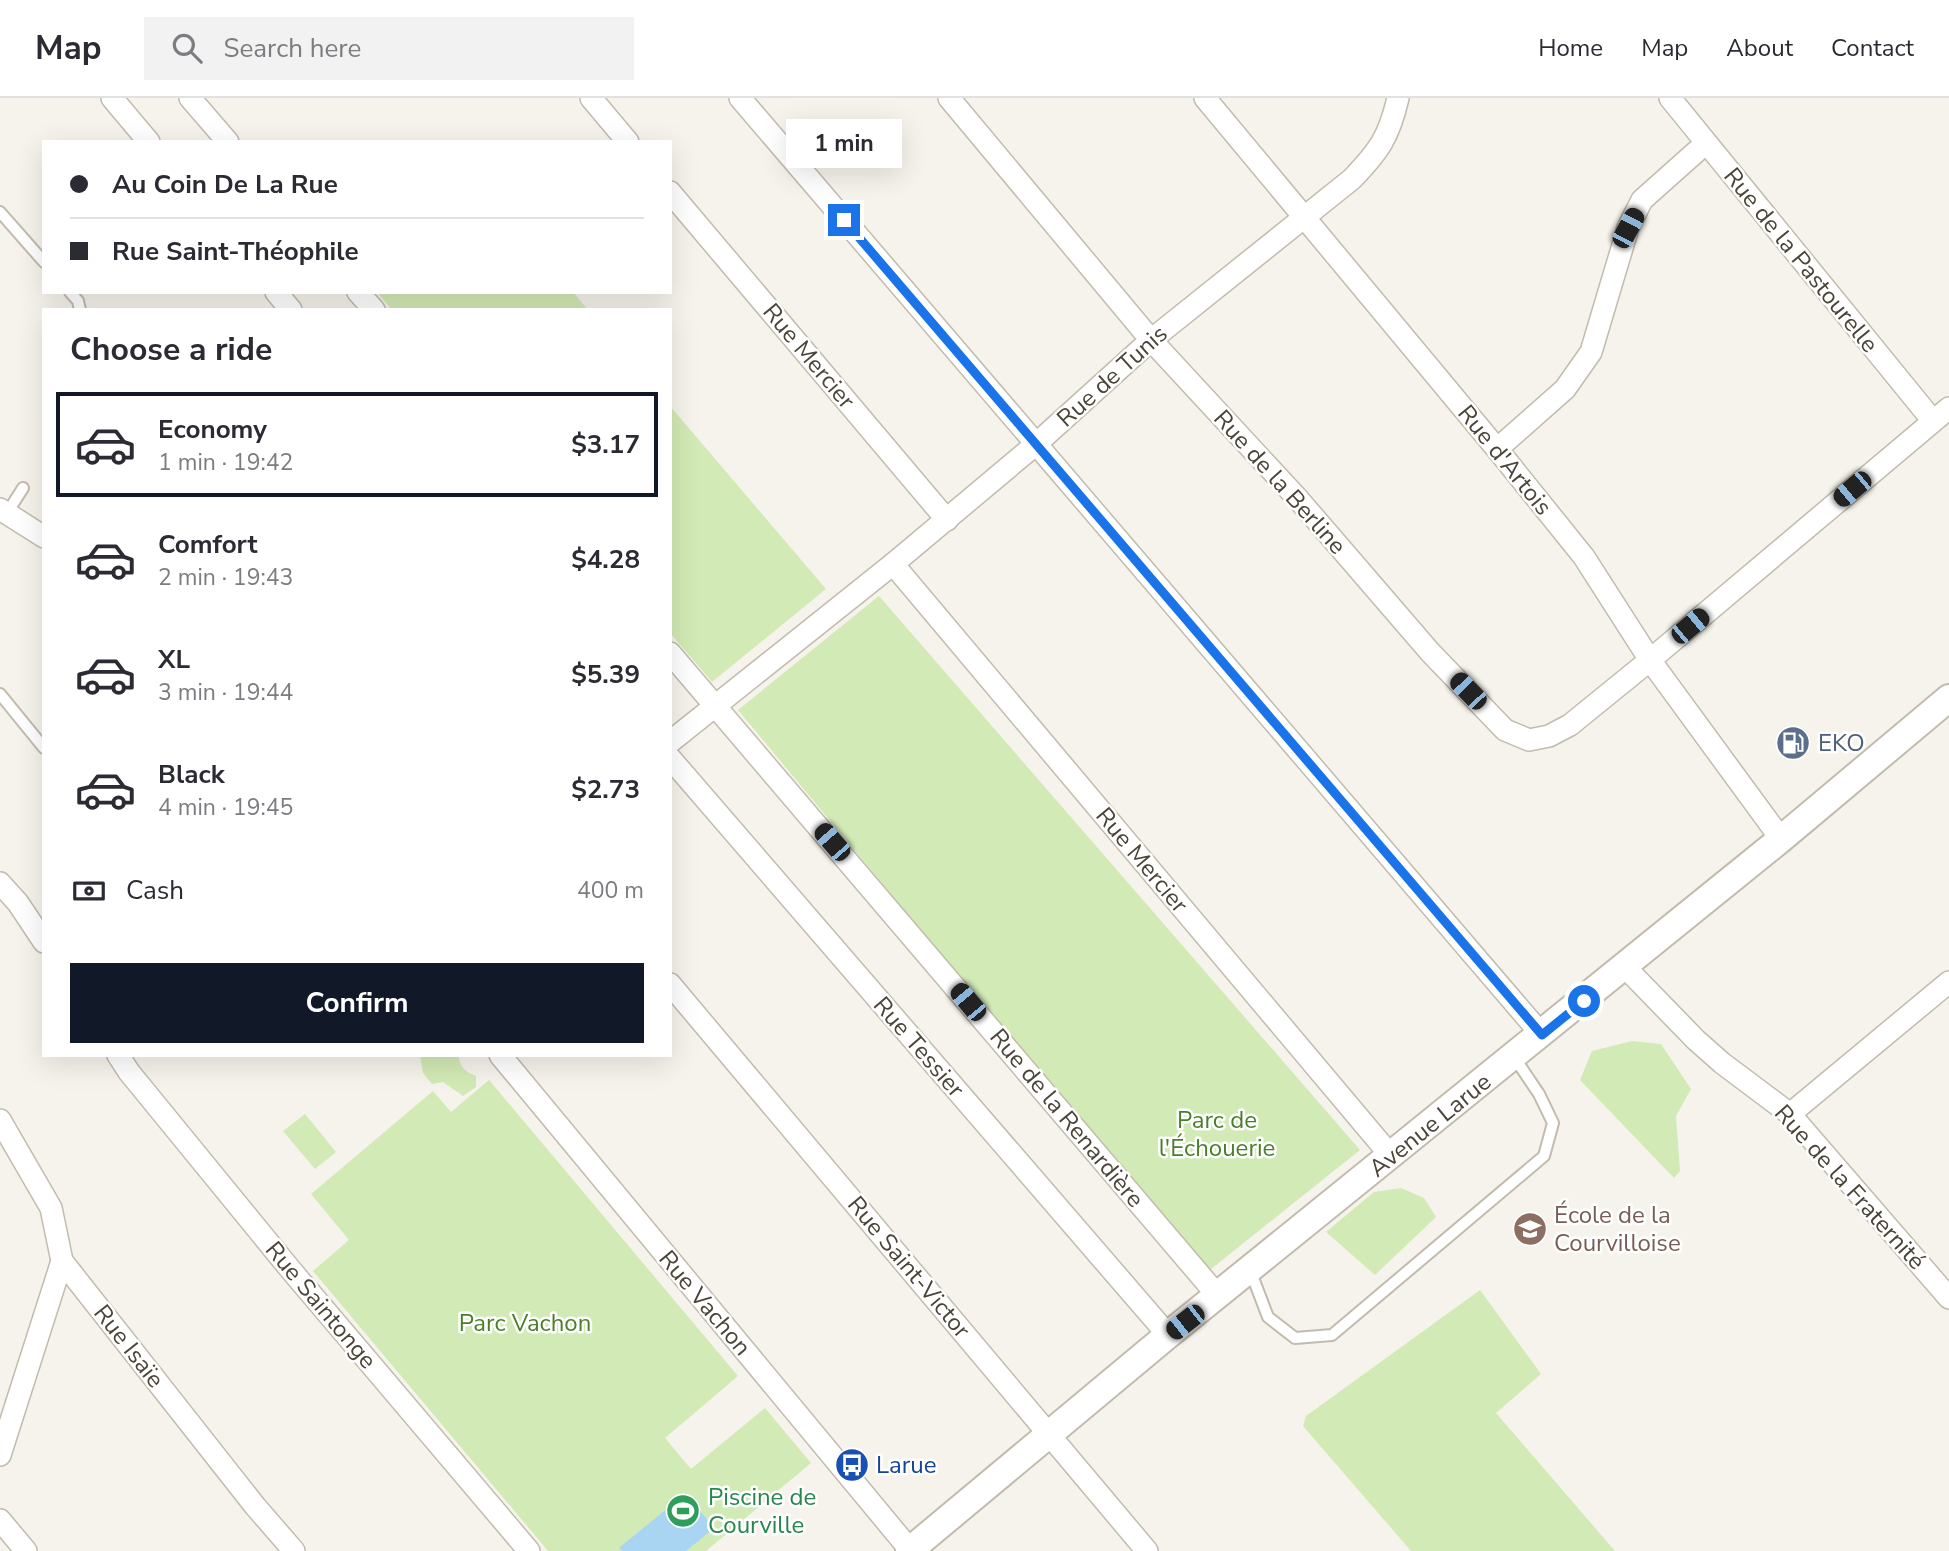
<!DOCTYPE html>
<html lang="en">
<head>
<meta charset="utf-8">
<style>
	body { margin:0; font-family:"Nunito Sans",sans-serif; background:#f2f2f3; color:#2b2b33; height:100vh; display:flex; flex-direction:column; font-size:26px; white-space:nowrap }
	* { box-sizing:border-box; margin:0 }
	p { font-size:23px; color:#7c7c81 }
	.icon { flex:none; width:38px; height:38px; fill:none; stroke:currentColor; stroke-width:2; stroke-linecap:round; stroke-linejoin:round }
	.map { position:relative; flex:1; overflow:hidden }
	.panel { position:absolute; left:42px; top:210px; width:630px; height:749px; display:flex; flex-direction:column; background:#fff; border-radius:0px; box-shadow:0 7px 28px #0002 }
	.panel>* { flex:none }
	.top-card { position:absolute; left:42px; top:42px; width:630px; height:154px; border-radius:0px; box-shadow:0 7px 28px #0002; display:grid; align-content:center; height:154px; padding:0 28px; background:#fff }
	.end { position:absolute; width:32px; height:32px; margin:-16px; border:9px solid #1a73e8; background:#fff; box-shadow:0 0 0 4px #fff }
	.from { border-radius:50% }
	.bubble { position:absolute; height:49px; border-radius:0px; background:#fff; box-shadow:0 7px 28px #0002; font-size:23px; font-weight:700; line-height:49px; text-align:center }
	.car { position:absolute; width:21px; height:42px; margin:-21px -10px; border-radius:9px; box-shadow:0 0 5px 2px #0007; background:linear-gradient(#222 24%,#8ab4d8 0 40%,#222 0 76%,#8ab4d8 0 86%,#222 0) }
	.top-card b { display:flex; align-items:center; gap:24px; height:66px; font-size:26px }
	.top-card b+b { border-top:2px solid #e1e1e2 }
	.top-card i { width:18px; height:18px; background:#2b2b33 }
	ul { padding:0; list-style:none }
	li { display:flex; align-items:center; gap:21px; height:105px; margin:0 14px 10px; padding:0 14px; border:4px solid transparent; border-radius:0px }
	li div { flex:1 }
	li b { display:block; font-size:26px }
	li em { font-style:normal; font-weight:700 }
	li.current { border-color:#111827 }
	li>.icon { width:63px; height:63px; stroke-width:1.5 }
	h2 { padding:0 28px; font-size:32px; line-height:84px }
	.pay { display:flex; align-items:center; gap:18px; height:77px; padding:0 28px; font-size:26px }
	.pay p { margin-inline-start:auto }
	.cta { display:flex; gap:14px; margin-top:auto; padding:14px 28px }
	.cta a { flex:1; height:80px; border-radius:0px; background:#111827; color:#fff; font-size:28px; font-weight:700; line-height:80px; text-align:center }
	header { display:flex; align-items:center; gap:42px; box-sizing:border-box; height:98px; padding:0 35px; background:#fff; border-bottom:2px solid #e1e1e2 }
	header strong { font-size:33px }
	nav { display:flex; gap:38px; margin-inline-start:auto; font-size:24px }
	.search { width:490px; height:63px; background:#f2f2f3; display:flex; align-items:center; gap:18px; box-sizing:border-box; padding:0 24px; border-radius:0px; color:#7c7c81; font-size:26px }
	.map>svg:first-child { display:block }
</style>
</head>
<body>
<header>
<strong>Map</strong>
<div class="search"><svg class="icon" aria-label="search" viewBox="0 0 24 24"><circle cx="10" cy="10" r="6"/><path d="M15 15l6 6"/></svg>Search here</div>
<nav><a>Home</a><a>Map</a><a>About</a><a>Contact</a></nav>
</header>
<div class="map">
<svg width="1949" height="1453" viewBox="0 0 1949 1453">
	<rect width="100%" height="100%" fill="#f6f3ec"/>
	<g fill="#d2eab5">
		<path d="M377,194H573L588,212H392Z"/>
		<path d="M670,308L826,491L712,584L670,535Z"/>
		<path d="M879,498L1360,1052L1206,1175L738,612Z"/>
		<path d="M1632,943L1661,946L1691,991L1676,1018L1680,1073L1674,1080L1580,982L1592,953Z"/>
		<path d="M420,957H458C461,970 464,973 476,978V989L463,998L443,984L432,986L423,975Z"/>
		<path d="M489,982L738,1278L665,1340L691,1371L765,1310L811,1365L706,1453H548L313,1173L349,1142L311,1096L433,993L451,1014Z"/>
		<path d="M305,1016L336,1054L315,1071L283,1033Z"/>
		<path d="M1401,1090L1424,1100L1436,1119L1375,1177L1326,1134L1374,1094Z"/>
		<path d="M1480,1192L1541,1276L1496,1315L1615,1453H1411L1303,1328L1306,1318Z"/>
	</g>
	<path fill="#a9d4f2" d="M686,1395L714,1430L686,1453H622L619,1450Z"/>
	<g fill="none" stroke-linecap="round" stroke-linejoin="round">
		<g stroke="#c2bbae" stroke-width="14">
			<g id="service">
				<path d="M0,114L44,164"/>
				<path d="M70,194L78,203L80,212"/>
				<path d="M7,415L23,390"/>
				<path d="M0,596L44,650"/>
				<path d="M1250,1172L1268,1219L1295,1240L1332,1237L1544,1058L1553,1025L1539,996L1514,959"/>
			</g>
		</g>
		<g stroke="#c2bbae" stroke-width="24">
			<g id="minor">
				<path d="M112,0L149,44"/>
				<path d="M190,0L228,44"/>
				<path d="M591,0L628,44"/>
				<path d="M740,0L1542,937"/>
				<path d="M949,0L1151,242L1299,402L1430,554L1505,632L1529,642L1549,638L1570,627L1650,562L1949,310"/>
				<path d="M1205,0L1497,351L1584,459L1650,562L1781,741"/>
				<path d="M1670,0L1933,323"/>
				<path d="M670,94L947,422"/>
				<path d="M276,194L291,212"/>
				<path d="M358,194L374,212"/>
				<path d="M1497,351L1565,291L1591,254L1628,130L1642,102L1706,45"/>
				<path d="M0,411L44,439"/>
				<path d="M893,466L1391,1058"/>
				<path d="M670,555L1218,1198"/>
				<path d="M670,644L893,466L1035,347L1151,242L1352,81C1379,53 1389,39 1398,0"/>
				<path d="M670,660L1168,1237"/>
				<path d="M0,785L18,805L44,844"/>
				<path d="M1625,869L1696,942L1722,965L1790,1016L1949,1200"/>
				<path d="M670,886L1147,1453"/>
				<path d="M118,957L129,974L290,1171L529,1453"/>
				<path d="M500,957L911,1453"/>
				<path d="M1790,1016L1949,884"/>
				<path d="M0,1022L51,1110L62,1163L255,1408L294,1453"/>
				<path d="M0,1357L62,1163"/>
				<path d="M0,1422L26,1453"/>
			</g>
		</g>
		<g stroke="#c2bbae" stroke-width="30">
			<path id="tertiary" d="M909,1453L1168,1237L1781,741L1949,600"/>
		</g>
		<use href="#service" stroke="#fff" stroke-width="10"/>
		<use href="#minor" stroke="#fff" stroke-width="21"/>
		<use href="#tertiary" stroke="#fff" stroke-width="26"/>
	</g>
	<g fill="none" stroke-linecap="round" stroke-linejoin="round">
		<path stroke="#1a73e8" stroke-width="9" d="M844,122L1542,937L1584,903"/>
	</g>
	<defs>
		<g id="fuel-disc" transform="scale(1.75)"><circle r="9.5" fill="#5c6f8a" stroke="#fff"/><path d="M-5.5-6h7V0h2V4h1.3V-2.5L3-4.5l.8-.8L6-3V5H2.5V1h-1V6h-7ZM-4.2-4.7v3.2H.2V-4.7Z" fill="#fff"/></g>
		<g id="school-disc" transform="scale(1.75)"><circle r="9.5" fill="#8d6e63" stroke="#fff"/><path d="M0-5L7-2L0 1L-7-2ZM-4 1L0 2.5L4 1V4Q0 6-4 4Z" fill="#fff"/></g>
		<g id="bus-disc" transform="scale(1.75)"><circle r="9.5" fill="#1a4fb4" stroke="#fff"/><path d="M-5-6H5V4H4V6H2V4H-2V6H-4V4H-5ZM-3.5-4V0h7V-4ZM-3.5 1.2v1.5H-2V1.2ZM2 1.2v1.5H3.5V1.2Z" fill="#fff"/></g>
		<g id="stadium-disc" transform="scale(1.75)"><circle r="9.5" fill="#2e9e5b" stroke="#fff"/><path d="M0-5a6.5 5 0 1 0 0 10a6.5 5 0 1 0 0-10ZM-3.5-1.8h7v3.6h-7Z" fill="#fff"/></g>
	</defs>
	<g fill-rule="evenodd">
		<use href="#fuel-disc" x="1793" y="645"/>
		<use href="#school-disc" x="1530" y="1131"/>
		<use href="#bus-disc" x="852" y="1367"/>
		<use href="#stadium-disc" x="683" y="1413"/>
	</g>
	<g text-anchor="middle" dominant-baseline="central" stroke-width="5" stroke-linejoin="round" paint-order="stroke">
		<g font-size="24" fill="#4b4439" stroke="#fff">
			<text transform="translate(1801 162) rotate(51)">Rue de la Pastourelle</text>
			<text transform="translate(809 258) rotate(50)">Rue Mercier</text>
			<text transform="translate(1112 278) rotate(-42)">Rue de Tunis</text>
			<text transform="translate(1505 362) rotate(51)">Rue d'Artois</text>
			<text transform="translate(1280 384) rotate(48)">Rue de la Berline</text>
			<text transform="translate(1142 762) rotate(50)">Rue Mercier</text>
			<text transform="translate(919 949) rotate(49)">Rue Tessier</text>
			<text transform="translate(1067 1020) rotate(50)">Rue de la Renardière</text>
			<text transform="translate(1430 1027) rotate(-39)">Avenue Larue</text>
			<text transform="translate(1850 1089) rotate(48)">Rue de la Fraternité</text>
			<text transform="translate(909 1169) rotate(50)">Rue Saint-Victor</text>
			<text transform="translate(705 1205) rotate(50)">Rue Vachon</text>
			<text transform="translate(321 1207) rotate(50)">Rue Saintonge</text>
			<text transform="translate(129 1248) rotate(52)">Rue Isaïe</text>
		</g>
		<g font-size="24" fill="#4e5e75" stroke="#fff" text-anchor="start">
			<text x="1818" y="645">EKO</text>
		</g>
		<g font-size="24" fill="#4a7f2a" stroke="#fff">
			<text x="1217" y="1022">Parc de<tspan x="1217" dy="28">l'Échouerie</tspan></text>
			<text x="525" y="1225">Parc Vachon</text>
		</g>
		<g font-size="24" fill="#785e54" stroke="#fff" text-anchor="start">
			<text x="1554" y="1117">École de la<tspan x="1554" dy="28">Courvilloise</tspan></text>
		</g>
		<g font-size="24" fill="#164399" stroke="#fff" text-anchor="start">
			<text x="876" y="1367">Larue</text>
		</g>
		<g font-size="24" fill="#27864d" stroke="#fff" text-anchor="start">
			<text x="708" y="1399">Piscine de<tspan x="708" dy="28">Courville</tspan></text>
		</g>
	</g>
</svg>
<i class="end from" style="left:1584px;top:903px"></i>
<i class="end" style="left:844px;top:122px"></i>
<div class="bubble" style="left:786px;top:21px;width:116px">1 min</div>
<i class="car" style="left:1628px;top:130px;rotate:28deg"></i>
<i class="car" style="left:1852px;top:391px;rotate:230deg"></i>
<i class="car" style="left:1690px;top:528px;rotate:50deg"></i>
<i class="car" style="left:1468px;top:593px;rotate:316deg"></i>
<i class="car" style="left:832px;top:744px;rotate:319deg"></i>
<i class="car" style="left:968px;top:904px;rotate:320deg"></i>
<i class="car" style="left:1185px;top:1224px;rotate:232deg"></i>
<div class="top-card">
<b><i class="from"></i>Au Coin De La Rue</b>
<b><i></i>Rue Saint-Théophile</b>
</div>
<section class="panel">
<h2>Choose a ride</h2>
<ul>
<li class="current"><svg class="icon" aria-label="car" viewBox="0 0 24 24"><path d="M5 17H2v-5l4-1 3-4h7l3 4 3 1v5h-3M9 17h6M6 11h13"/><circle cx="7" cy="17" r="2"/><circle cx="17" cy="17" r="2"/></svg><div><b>Economy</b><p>1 min · 19:42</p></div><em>$3.17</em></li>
<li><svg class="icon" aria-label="car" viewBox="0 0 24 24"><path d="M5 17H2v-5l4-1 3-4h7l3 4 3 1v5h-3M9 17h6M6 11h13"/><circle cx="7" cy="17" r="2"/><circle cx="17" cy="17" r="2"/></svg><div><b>Comfort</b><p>2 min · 19:43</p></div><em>$4.28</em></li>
<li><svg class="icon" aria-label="car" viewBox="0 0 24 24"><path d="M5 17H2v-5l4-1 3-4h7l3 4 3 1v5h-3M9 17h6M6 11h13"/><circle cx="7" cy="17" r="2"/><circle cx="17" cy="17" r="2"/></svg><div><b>XL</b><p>3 min · 19:44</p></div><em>$5.39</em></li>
<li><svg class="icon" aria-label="car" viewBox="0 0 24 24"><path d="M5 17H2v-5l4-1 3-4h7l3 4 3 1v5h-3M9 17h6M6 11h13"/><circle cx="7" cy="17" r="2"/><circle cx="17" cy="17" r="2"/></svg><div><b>Black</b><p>4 min · 19:45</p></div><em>$2.73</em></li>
</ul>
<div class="pay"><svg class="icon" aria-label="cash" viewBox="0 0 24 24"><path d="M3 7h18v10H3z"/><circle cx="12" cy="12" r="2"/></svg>Cash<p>400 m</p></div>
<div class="cta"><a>Confirm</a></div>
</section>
</div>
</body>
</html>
